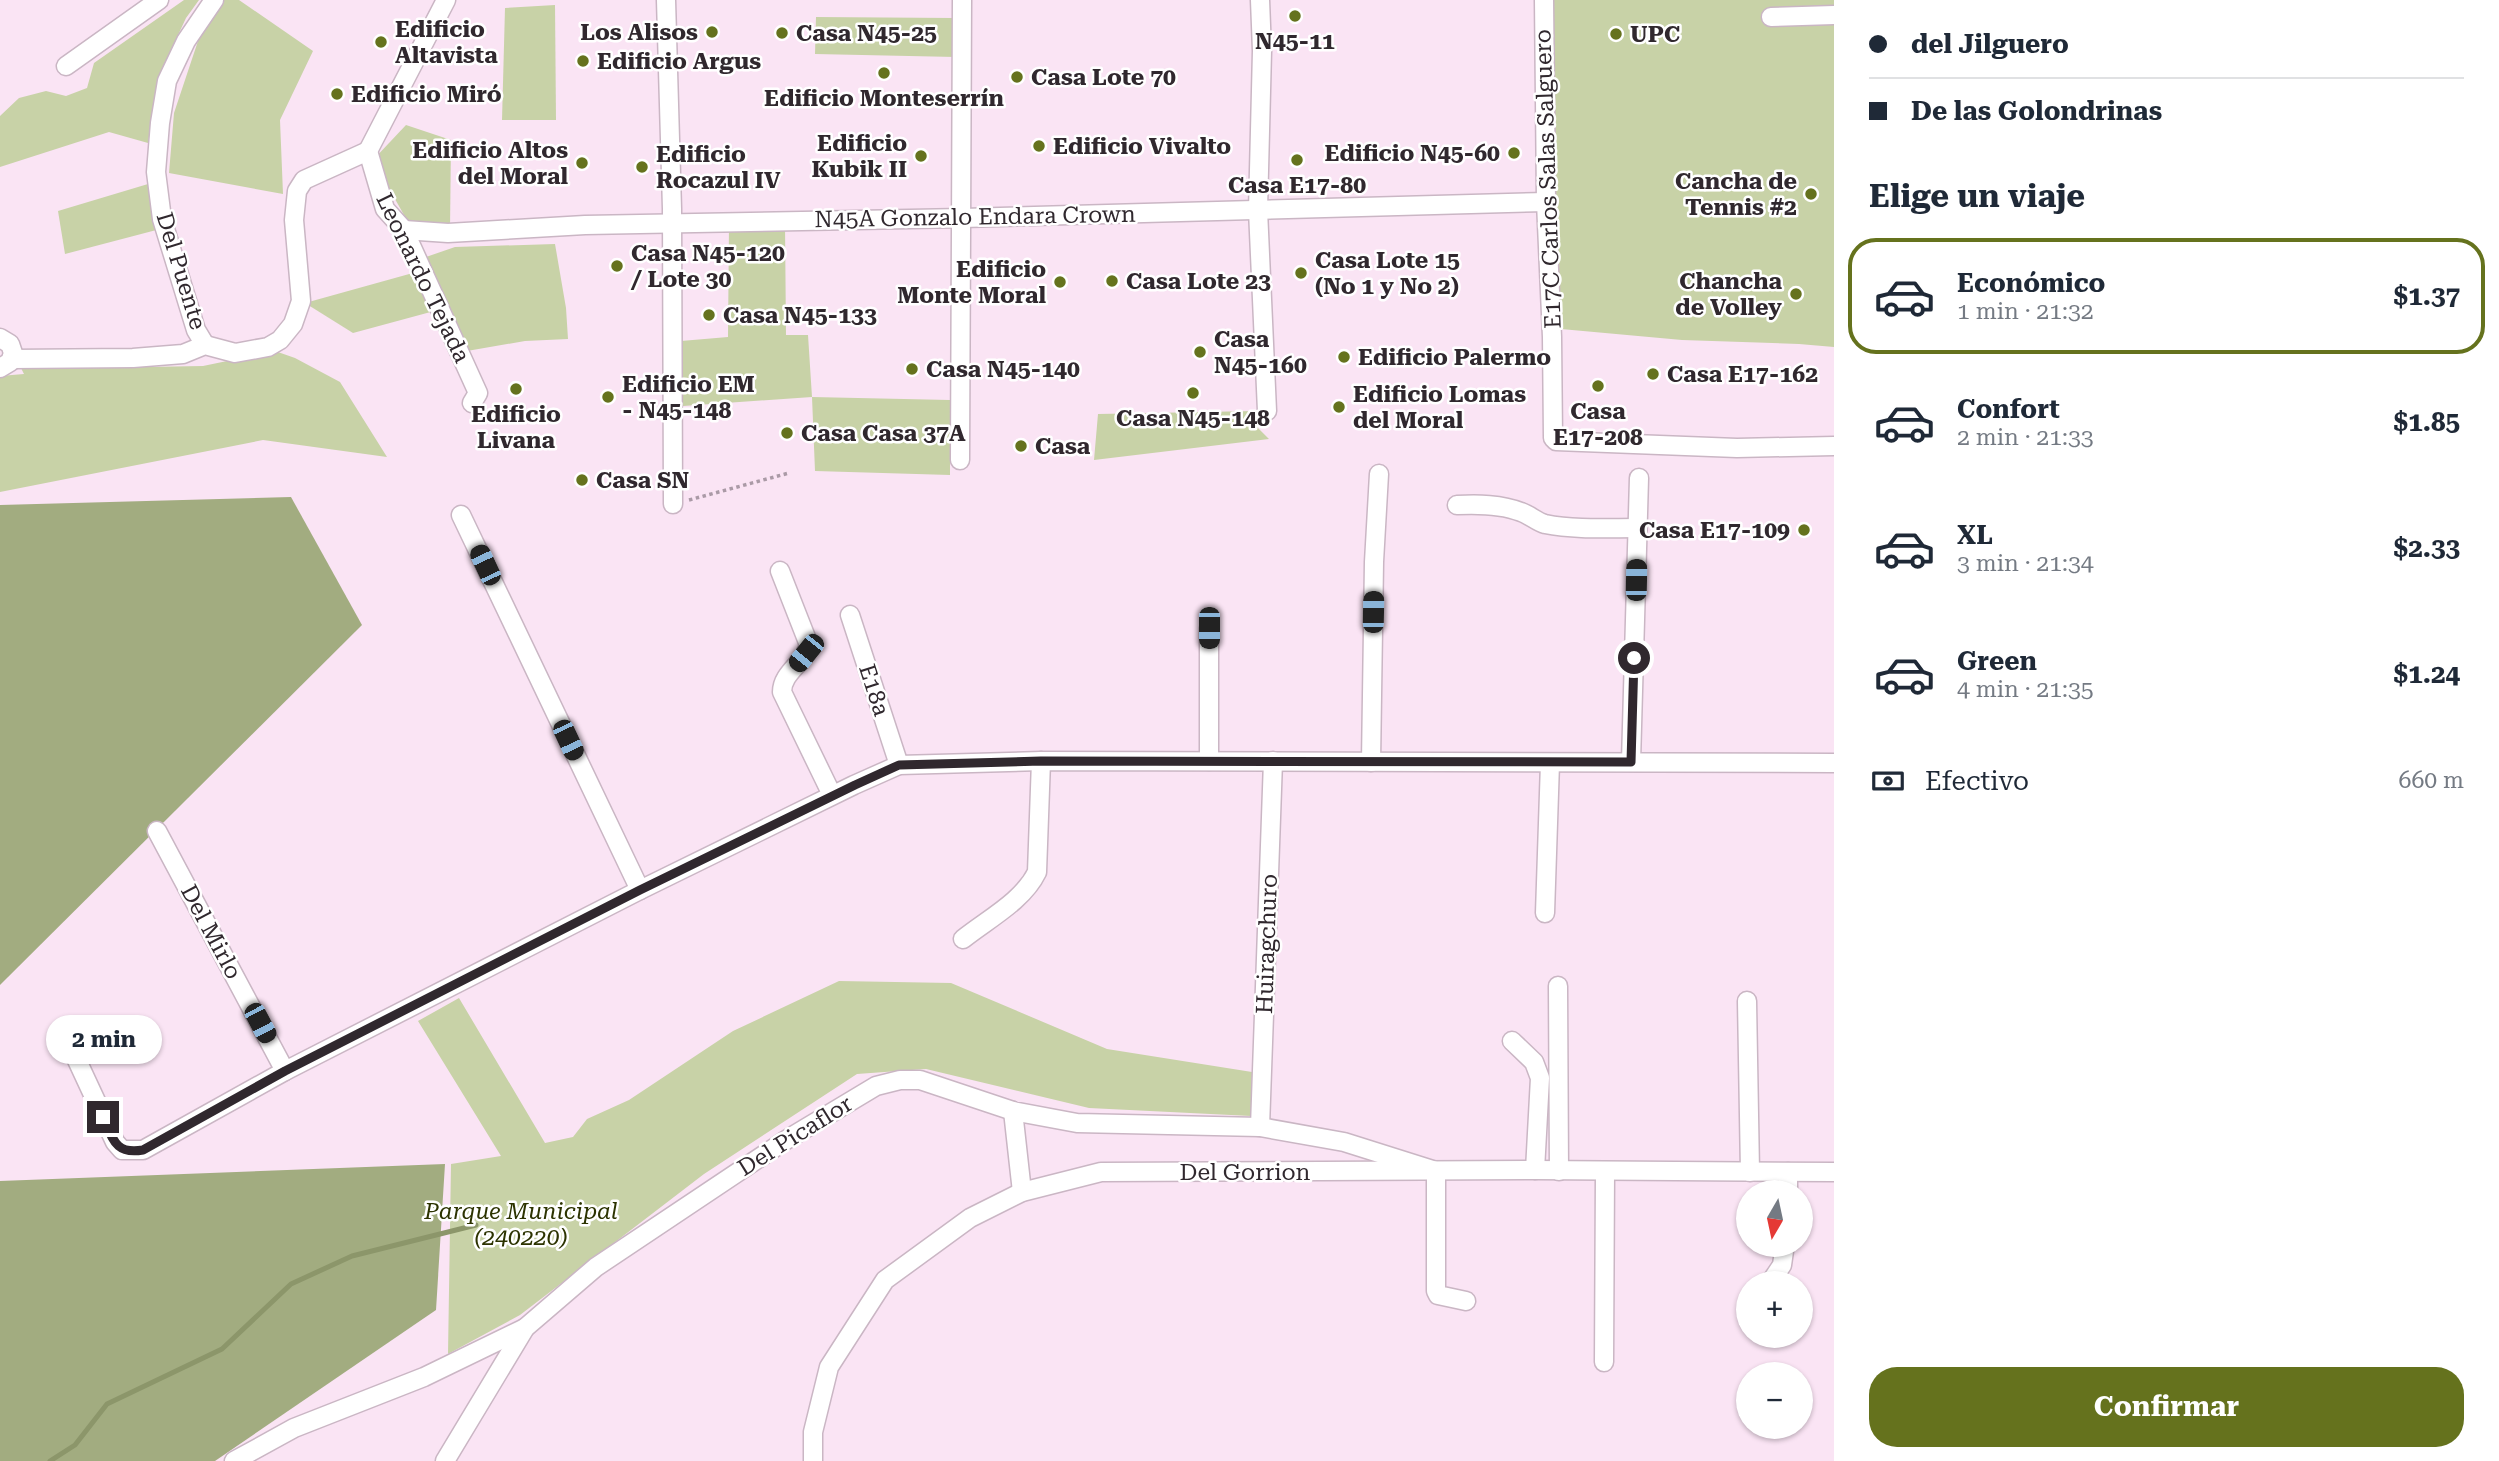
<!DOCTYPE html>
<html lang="es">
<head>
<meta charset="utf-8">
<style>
	body { margin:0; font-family:"Roboto Serif",serif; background:#f2f2f3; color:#1f2937; height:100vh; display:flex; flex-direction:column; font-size:26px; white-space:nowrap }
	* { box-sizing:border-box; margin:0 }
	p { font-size:23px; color:#747a83 }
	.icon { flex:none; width:38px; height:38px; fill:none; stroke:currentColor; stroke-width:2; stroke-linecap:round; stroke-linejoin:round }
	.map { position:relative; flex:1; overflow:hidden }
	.sheet { display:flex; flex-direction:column; background:#fff; width:665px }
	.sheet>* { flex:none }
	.top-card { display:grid; align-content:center; height:154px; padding:0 35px; background:#fff }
	.needle { width:46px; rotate:189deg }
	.controls { position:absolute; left:1736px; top:1180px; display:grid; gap:14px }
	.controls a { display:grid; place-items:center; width:77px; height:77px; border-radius:50%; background:#fff; box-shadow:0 2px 5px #0004; font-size:35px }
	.end { position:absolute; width:32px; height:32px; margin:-16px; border:9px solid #30282e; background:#fff; box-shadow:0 0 0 4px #fff }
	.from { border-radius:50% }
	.bubble { position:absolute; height:49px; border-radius:24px; background:#fff; box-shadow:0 2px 5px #0004; font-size:23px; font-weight:700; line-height:49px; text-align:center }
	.car { position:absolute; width:21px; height:42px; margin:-21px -10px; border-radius:9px; box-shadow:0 0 5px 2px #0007; background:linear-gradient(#222 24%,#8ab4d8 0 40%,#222 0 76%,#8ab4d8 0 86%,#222 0) }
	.top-card b { display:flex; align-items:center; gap:24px; height:66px; font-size:26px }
	.top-card b+b { border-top:2px solid #e0e1e3 }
	.top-card i { width:18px; height:18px; background:#1f2937 }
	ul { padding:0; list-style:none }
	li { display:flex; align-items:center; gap:21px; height:116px; margin:0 14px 10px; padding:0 21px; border:4px solid transparent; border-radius:28px }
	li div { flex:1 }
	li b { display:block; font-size:26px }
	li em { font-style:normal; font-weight:700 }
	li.active { border-color:#65721d }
	li>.icon { width:63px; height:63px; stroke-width:1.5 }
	h2 { padding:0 35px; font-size:32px; line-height:84px }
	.pay { display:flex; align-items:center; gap:18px; height:77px; padding:0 35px; font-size:26px }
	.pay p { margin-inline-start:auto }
	.primary-button { display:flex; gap:14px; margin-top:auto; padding:14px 35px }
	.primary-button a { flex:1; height:80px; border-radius:28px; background:#65721d; color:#fff; font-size:28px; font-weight:700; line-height:80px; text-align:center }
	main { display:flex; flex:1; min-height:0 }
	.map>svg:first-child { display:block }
</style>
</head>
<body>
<main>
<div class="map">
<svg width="1834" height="1461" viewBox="0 0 1834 1461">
	<rect width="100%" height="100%" fill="#fae4f4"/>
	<g fill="#c8d2a7">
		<path d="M184,0H199L186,18L159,76L148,143L109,132L0,167V116L19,98L46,91L66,96L87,88L94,63Z"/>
		<path d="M223,0H239L313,51L280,120L283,194L169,173L174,113L199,38Z"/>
		<path d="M1544,0H1834V347L1799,344L1682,340L1561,329L1545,88Z"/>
		<path d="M555,5L556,120H502L505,8Z"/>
		<path d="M816,17L954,18L956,57L815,54Z"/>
		<path d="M406,125L451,140L450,230L417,238L373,160Z"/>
		<path d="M158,181L164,228L65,254L58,211Z"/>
		<path d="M785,224L786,335H808L812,397L950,400V475L815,471L812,397L683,406L681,341L728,337L729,225Z"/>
		<path d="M555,244L566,308L568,339L525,341L467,351L426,257L455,247Z"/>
		<path d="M420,271L438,310L353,333L305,303Z"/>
		<path d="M275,351L295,358L340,382L387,457L263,440L0,492V376L24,374L18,362L86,368L203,366Z"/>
		<path d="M1255,411L1257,427L1269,439L1094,460L1098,414Z"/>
		<path d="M839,981L951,983L1107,1049L1252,1072L1251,1116L1089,1108L926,1069L857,1074L704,1174L520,1315L448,1354L451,1164L501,1156L418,1021L459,998L545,1143L573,1137L587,1119L629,1100L733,1031Z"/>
	</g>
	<g fill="#a2ac80">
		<path d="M291,497L362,625L0,985V505Z"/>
		<path d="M445,1164L436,1310L215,1461H0V1181Z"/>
	</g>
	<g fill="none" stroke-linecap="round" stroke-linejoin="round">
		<path stroke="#8c966a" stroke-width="5" d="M50,1461L75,1445L107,1404L222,1349L291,1284L352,1256L476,1225"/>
		<g stroke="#cab6c4" stroke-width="21">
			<g id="minor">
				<path d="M666,0L672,209L673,504"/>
				<path d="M1260,0L1262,51L1258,210L1267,411"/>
				<path d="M1544,0L1546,202L1552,337L1553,438L1556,441L1737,448L1834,446"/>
				<path d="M1771,17L1834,15"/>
				<path d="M66,66L159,0"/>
				<path d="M368,151L385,209L404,230L478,393L472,403"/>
				<path d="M368,151L446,0"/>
				<path d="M404,230L448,233L585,225L963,218L1546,202"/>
				<path d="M0,338L10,344L13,353L10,362L0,368"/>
				<path d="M205,345L196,330L162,219L156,172L160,123L167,81L186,41L214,0"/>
				<path d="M12,359L133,358L183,354L205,345L235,353L268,347L280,340L293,324L301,301L294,220L297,191L304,180L368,151"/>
				<path d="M960,460L962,0"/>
				<path d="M1457,505C1478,504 1501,504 1521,512C1530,515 1537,522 1545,524C1575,530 1607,528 1637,528"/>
				<path d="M461,515L640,890"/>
				<path d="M780,571L809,645C805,663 782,672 782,692L832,795"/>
				<path d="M850,615L899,765"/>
				<path d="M1209,761V628"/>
				<path d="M1371,762L1374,562L1379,474"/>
				<path d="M1631,762L1639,478"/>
				<path d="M157,831L285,1071"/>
				<path d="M1545,913L1550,763"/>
				<path d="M963,939C988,919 1023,901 1037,872L1041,761"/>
				<path d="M1558,986L1559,1171"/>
				<path d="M1747,1001L1750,1172"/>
				<path d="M1512,1041L1534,1062L1540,1078L1535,1170"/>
				<path d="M69,1043L115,1142L122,1150H143L285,1071L640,890L854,785L899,765L1041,761L1834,763"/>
				<path d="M1013,1111L1022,1192"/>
				<path d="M1260,1127L1273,761"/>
				<path d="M1788,1192V1172"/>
				<path d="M1770,1283L1782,1265L1785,1244"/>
				<path d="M1604,1362L1605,1172"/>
				<path d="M234,1461L294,1428L424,1377L525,1328"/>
				<path d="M445,1461L525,1328L596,1267L786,1140L876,1086L900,1080H920L1013,1111L1077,1123L1260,1127L1344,1142L1436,1171V1291L1438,1295L1466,1301"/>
				<path d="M813,1461V1432L829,1367L885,1280L970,1218L1022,1192L1101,1172L1535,1170L1834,1172"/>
			</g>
		</g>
		<path stroke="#aa9aa6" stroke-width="3.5" stroke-dasharray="3.5 3.5" stroke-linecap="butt" d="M689,500L789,473"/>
		<use href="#minor" stroke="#fff" stroke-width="18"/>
	</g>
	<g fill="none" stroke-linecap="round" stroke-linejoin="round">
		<path stroke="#30282e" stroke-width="9" d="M103,1117C113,1139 115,1155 143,1150L285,1071L640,890L855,785L899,765L1041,761L1631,762L1634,658"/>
	</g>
	<g fill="#65721d" stroke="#fff" stroke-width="2.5">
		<circle cx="1295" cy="16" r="7"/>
		<circle cx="712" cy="32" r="7"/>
		<circle cx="782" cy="33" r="7"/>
		<circle cx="1616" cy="34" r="7"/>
		<circle cx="381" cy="42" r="7"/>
		<circle cx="583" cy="61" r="7"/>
		<circle cx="884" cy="73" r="7"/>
		<circle cx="1017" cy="77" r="7"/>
		<circle cx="337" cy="94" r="7"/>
		<circle cx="1039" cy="146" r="7"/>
		<circle cx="1514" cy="153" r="7"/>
		<circle cx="921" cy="156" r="7"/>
		<circle cx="1297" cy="160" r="7"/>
		<circle cx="582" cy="163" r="7"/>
		<circle cx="642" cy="167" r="7"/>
		<circle cx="1811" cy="194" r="7"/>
		<circle cx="617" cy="266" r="7"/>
		<circle cx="1301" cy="273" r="7"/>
		<circle cx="1112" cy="281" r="7"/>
		<circle cx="1060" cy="282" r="7"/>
		<circle cx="1796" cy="294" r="7"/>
		<circle cx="709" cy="315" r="7"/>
		<circle cx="1200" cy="352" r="7"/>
		<circle cx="1344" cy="357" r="7"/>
		<circle cx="912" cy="369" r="7"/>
		<circle cx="1653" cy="374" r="7"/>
		<circle cx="1598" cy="386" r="7"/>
		<circle cx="516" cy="389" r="7"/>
		<circle cx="1193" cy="393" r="7"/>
		<circle cx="608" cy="397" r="7"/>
		<circle cx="1339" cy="407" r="7"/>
		<circle cx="787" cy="433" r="7"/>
		<circle cx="1021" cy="446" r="7"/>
		<circle cx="582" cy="480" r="7"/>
		<circle cx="1804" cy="530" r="7"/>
	</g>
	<g text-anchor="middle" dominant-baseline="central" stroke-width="5" stroke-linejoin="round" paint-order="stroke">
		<g font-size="23" font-weight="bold" fill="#30282e" stroke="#fff" text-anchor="start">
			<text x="395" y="29">Edificio<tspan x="395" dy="26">Altavista</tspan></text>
			<text x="698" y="32" text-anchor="end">Los Alisos</text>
			<text x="796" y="33">Casa N45-25</text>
			<text x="1630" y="34">UPC</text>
			<text x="1295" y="41" text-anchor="middle">N45-11</text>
			<text x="597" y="61">Edificio Argus</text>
			<text x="1031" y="77">Casa Lote 70</text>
			<text x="351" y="94">Edificio Miró</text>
			<text x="884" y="98" text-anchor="middle">Edificio Monteserrín</text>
			<text x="907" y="143" text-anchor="end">Edificio<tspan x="907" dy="26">Kubik II</tspan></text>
			<text x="1053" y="146">Edificio Vivalto</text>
			<text x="568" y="150" text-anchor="end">Edificio Altos<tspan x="568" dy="26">del Moral</tspan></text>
			<text x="1500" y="153" text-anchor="end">Edificio N45-60</text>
			<text x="656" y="154">Edificio<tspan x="656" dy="26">Rocazul IV</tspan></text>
			<text x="1797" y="181" text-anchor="end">Cancha de<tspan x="1797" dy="26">Tennis #2</tspan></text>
			<text x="1297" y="185" text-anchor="middle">Casa E17-80</text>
			<text x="631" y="253">Casa N45-120<tspan x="631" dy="26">/ Lote 30</tspan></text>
			<text x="1315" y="260">Casa Lote 15<tspan x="1315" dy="26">(No 1 y No 2)</tspan></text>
			<text x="1046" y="269" text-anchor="end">Edificio<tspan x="1046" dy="26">Monte Moral</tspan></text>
			<text x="1126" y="281">Casa Lote 23</text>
			<text x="1782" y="281" text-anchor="end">Chancha<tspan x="1782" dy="26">de Volley</tspan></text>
			<text x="723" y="315">Casa N45-133</text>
			<text x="1214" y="339">Casa<tspan x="1214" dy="26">N45-160</tspan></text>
			<text x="1358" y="357">Edificio Palermo</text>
			<text x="926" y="369">Casa N45-140</text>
			<text x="1667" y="374">Casa E17-162</text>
			<text x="622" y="384">Edificio EM<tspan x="622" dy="26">- N45-148</tspan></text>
			<text x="1353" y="394">Edificio Lomas<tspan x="1353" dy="26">del Moral</tspan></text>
			<text x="1598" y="411" text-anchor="middle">Casa<tspan x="1598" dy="26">E17-208</tspan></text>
			<text x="516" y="414" text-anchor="middle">Edificio<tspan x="516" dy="26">Livana</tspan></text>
			<text x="1193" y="418" text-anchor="middle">Casa N45-148</text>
			<text x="801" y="433">Casa Casa 37A</text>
			<text x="1035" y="446">Casa</text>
			<text x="596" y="480">Casa SN</text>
			<text x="1790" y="530" text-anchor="end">Casa E17-109</text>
		</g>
		<g font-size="23" fill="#30282e" stroke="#fff">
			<text transform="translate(1548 179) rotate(-92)">E17C Carlos Salas Salguero</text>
			<text transform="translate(975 217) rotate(-1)">N45A Gonzalo Endara Crown</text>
			<text transform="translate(181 271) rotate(73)">Del Puente</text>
			<text transform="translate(423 278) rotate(64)">Leonardo Tejada</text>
			<text transform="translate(874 690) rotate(72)">E18a</text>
			<text transform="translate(211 932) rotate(62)">Del Mirlo</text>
			<text transform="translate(1267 944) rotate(-88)">Huiragchuro</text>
			<text transform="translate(795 1136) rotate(-32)">Del Picaflor</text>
			<text x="1245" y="1172">Del Gorrion</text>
		</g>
		<g font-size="23" font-style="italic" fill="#2c3300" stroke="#fff">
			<text x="521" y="1211">Parque Municipal<tspan x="521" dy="26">(240220)</tspan></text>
		</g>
	</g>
</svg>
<div class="controls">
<a><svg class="needle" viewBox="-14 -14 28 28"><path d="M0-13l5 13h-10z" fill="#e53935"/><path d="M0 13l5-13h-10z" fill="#747a83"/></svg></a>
<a>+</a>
<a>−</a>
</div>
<i class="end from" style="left:1634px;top:658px"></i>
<i class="end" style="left:103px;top:1117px"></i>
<div class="bubble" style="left:46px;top:1015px;width:116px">2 min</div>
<i class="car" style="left:485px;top:565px;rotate:335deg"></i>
<i class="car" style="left:1636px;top:580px;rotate:1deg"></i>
<i class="car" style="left:1373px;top:612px;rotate:1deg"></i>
<i class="car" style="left:1209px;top:628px;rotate:180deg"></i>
<i class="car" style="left:806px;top:653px;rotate:219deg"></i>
<i class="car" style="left:568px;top:740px;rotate:155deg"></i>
<i class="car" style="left:260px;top:1023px;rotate:152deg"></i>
</div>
<section class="sheet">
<div class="top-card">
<b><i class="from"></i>del Jilguero</b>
<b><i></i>De las Golondrinas</b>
</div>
<h2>Elige un viaje</h2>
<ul>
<li class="active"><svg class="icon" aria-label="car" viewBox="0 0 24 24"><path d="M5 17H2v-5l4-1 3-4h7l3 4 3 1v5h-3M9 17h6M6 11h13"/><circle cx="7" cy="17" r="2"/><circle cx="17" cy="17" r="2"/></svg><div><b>Económico</b><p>1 min · 21:32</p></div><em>$1.37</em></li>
<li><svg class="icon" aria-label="car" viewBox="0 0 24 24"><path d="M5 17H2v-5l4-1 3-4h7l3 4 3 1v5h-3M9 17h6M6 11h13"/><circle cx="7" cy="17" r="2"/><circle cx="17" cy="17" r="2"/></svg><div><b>Confort</b><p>2 min · 21:33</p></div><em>$1.85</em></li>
<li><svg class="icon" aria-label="car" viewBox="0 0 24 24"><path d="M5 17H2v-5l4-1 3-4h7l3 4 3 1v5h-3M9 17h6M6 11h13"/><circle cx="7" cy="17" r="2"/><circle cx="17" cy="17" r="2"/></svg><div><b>XL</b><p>3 min · 21:34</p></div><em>$2.33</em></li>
<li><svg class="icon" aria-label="car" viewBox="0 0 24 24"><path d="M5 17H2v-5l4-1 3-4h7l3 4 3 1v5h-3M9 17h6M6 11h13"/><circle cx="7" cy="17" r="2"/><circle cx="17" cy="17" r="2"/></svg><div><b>Green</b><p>4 min · 21:35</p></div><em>$1.24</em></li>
</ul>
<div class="pay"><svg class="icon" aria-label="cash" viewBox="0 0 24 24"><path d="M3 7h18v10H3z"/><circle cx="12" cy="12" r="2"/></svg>Efectivo<p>660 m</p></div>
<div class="primary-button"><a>Confirmar</a></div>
</section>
</main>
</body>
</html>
